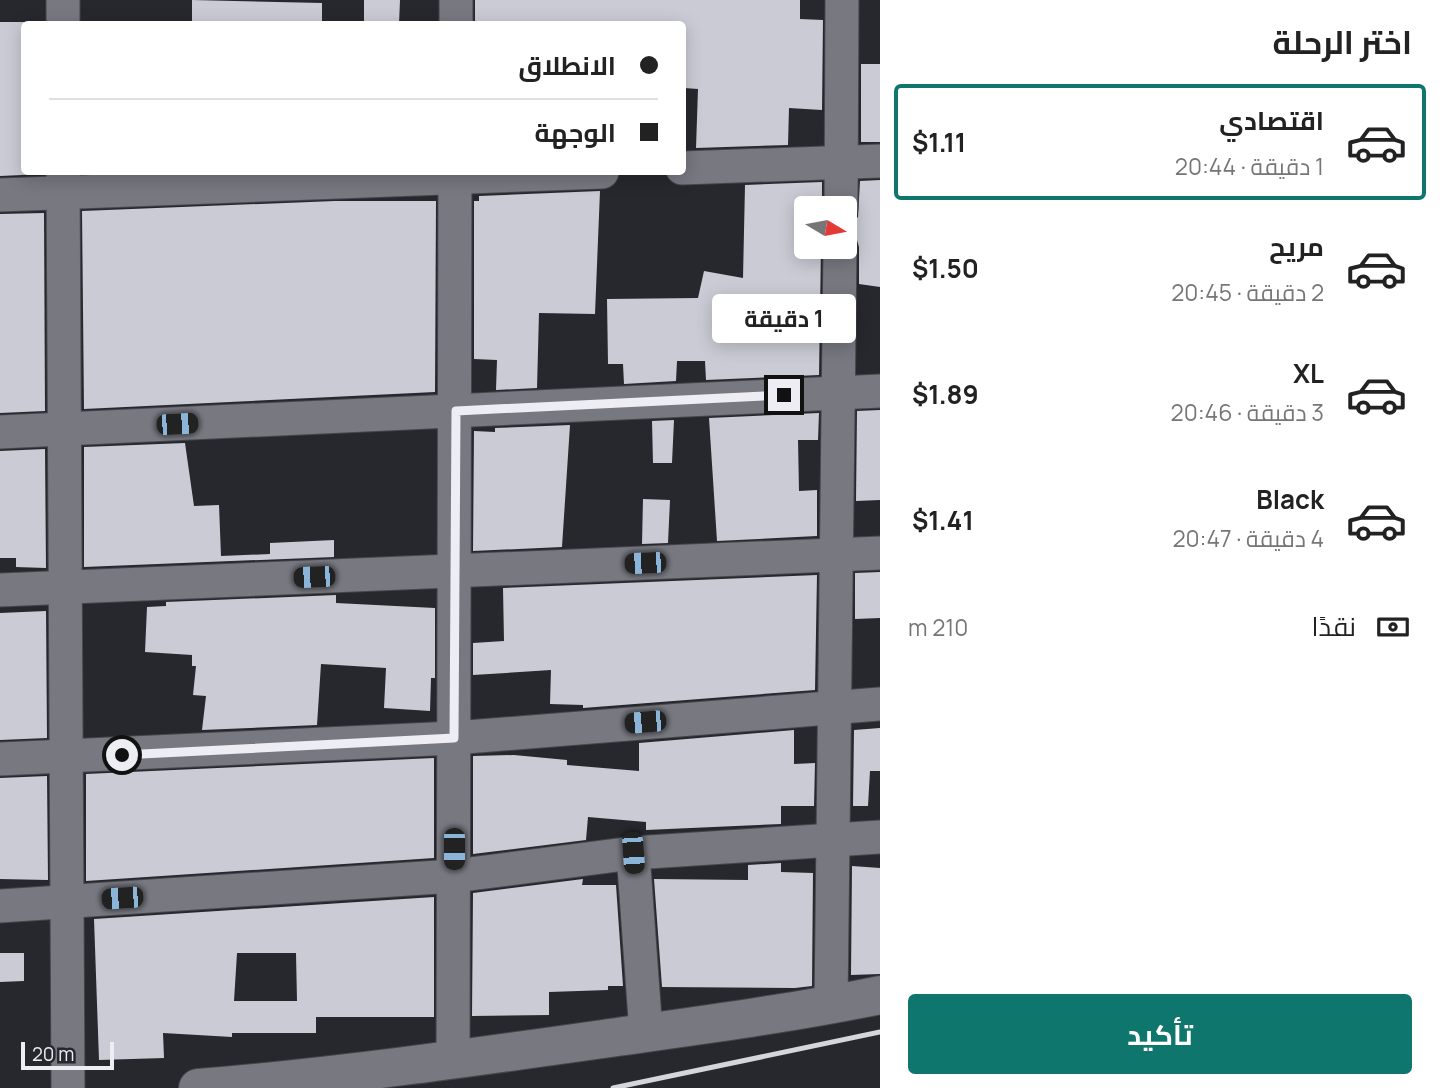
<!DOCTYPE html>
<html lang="ar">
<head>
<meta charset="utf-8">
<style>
	body { margin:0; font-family:Manrope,Cairo,sans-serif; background:#f2f2f2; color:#222; direction:rtl; height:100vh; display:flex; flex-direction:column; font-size:26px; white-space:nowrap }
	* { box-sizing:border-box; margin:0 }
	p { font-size:23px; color:#767676 }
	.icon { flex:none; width:38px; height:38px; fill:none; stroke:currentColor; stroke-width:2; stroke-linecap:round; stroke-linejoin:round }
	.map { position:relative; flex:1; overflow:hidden; direction:ltr }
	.drawer { display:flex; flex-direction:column; background:#fff; width:560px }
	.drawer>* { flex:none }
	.guide { position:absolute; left:21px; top:21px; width:665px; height:154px; border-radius:7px; box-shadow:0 4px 18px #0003; direction:rtl; display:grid; align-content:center; height:154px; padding:0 28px; background:#fff }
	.needle { width:46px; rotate:100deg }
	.tools { position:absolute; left:794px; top:196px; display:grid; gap:14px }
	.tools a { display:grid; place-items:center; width:63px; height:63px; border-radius:7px; background:#fff; box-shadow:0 4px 18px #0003; font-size:35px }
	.scale { position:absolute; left:21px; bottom:18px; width:93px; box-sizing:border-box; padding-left:7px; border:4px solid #ededf3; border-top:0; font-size:19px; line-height:24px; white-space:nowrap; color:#ededf3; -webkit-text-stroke:5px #27272e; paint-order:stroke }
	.end { position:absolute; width:32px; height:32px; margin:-16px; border:9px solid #ededf3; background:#111; box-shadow:0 0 0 4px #111 }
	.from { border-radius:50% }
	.bubble { position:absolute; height:49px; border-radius:7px; background:#fff; box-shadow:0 4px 18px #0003; font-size:23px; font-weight:700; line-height:49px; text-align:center; direction:rtl }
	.car { position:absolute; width:21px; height:42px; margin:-21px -10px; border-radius:9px; box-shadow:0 0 5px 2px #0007; background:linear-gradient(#222 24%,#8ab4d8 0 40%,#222 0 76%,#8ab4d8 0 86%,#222 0) }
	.guide b { display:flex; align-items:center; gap:24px; height:66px; font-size:26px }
	.guide b+b { border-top:2px solid #e0e0e0 }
	.guide i { width:18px; height:18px; background:#222 }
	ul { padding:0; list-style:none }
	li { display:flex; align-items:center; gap:21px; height:116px; margin:0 14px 10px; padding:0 14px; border:4px solid transparent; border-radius:7px }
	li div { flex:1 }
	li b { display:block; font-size:26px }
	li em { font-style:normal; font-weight:700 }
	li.active { border-color:#0f766e }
	li>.icon { width:63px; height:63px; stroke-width:1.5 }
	h2 { padding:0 28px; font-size:32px; line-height:84px }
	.pay { display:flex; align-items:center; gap:18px; height:77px; padding:0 28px; font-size:26px }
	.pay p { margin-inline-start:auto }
	.action { display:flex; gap:14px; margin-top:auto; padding:14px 28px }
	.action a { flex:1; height:80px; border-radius:7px; background:#0f766e; color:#fff; font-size:28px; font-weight:700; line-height:80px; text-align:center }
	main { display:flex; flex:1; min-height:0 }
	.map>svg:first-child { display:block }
</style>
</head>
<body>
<main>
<section class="drawer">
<h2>اختر الرحلة</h2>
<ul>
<li class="active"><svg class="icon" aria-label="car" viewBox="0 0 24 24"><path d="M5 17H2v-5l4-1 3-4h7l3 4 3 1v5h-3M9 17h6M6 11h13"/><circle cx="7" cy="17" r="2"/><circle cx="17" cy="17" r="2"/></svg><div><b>اقتصادي</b><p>1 دقيقة · 20:44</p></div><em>$1.11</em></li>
<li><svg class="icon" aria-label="car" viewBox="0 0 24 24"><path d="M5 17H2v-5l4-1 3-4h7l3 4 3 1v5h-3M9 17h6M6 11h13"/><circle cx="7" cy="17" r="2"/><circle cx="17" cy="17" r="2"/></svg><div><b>مريح</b><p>2 دقيقة · 20:45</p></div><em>$1.50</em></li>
<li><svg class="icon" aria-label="car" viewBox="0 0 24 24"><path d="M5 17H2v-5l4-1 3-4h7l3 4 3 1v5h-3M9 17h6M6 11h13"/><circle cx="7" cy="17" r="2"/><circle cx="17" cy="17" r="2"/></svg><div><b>XL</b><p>3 دقيقة · 20:46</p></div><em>$1.89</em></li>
<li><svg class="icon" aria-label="car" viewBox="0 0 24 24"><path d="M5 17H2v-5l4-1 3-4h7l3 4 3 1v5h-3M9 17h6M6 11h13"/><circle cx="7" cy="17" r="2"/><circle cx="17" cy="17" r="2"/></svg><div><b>Black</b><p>4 دقيقة · 20:47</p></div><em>$1.41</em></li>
</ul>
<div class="pay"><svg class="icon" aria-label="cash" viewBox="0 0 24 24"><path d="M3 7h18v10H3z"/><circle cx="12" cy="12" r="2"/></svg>نقدًا<p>210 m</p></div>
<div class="action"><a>تأكيد</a></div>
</section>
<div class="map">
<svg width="880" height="1088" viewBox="0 0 880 1088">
	<rect width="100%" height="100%" fill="#27272e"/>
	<g fill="#cbcbd5" fill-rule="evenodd">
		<path d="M192,0L322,3V24H192Z"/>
		<path d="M364,0H400L399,24H364Z"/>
		<path d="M475,0H800V19L823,20L822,110L789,108L788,145L696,148L698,89L684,88L682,24H475Z"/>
		<path d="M0,22H24V172H44V174L0,176Z"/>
		<rect x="861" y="64" width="19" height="78"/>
		<path d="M880,180V287L859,284V247L856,237L845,229L858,217L860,181Z"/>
		<path d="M822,182V208H807V247H821L819,375L706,380L705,361H677L676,381L624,384L623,364H608L607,299L698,298L704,271L743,278L745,185Z"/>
		<path d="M600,191L595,314L539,313L537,388L496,390L497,360L474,359V201H479V196Z"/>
		<path d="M335,201H436L435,392L84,409L82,211Z"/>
		<path d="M44,213L45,411L0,413V214Z"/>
		<path d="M880,410V500L856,501L857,411Z"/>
		<path d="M819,413L818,440H798L799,491L817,490V536L717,541L709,418Z"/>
		<path d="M674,420L672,463H653L652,421Z"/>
		<path d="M570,425L562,547L473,551L474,431L495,432V428Z"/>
		<path d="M185,443L194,506L219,505L221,556L270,554V543L334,540V557L84,567V447Z"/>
		<path d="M45,449L46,568L16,567V558H0V451Z"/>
		<path d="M643,499L670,500L668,543L642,544Z"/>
		<path d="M880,572V618L855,619V573Z"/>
		<path d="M817,575L815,690L583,708V705L550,704L551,670L473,675V643L504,641L503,588Z"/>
		<path d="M336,595V603L435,608V678H431L430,711L384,708L386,668L321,664L317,725L202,730L206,696L193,695L196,666H192V655L145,652L147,607L166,606V602Z"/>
		<path d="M46,611L47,738L0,740V613Z"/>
		<path d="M880,728V771H870L868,806H853L854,730Z"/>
		<path d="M794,730V764L815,763L814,806H781V824L646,830V822L588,817L586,840L473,854V756L514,755L567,760V765L639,771V743Z"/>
		<path d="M434,758V858L86,881V774Z"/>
		<path d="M47,776L48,880L0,879V778Z"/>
		<path d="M781,863V872L813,873L812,986L795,988L662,987L654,879L748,880V865Z"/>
		<path d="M852,866L880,868V974L851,975Z"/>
		<path d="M583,879L582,885H616L623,986H608V990L549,992V1015L472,1016L473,893Z"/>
		<path d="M434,897V1017H316V1033H232V1037L163,1033L164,1058L99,1060L94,919ZM237,953H296L297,1001H234Z"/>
		<path d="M0,953H24V981L0,982Z"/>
	</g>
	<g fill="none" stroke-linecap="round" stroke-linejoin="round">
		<g stroke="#45454b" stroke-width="35">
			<g id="street">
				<path d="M63,0V24"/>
				<path d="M456,24V0"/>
				<path d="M682,168L880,161"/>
				<path d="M63,172L68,1088"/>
				<path d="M0,195L602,172"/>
				<path d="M841,208L842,0"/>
				<path d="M0,432L880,391"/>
				<path d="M0,590L880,553"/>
				<path d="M0,759L454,738L880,704"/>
				<path d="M633,853L646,1033"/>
				<path d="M0,906L454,876L633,853L880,837"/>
				<path d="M831,1005L840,247"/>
				<path d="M453,1060L455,172"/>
			</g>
		</g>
		<g stroke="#45454b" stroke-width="40">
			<path id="secondary" d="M198,1088C333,1077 468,1058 603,1039C695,1026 788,1014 880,995"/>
		</g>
		<use href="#street" stroke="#777880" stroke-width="33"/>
		<use href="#secondary" stroke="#777880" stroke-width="38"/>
		<path stroke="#d5d5db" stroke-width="5" d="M613,1088L880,1032"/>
	</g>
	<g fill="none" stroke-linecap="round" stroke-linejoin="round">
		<path stroke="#ededf3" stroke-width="9" d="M122,755L454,738L456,411L784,395"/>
	</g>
</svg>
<div class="tools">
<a><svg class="needle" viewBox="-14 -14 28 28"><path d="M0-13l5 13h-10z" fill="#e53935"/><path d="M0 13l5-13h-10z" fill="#767676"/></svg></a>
</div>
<div class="scale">20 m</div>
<i class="end from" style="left:122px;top:755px"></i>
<i class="end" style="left:784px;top:395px"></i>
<div class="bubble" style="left:712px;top:294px;width:144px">1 دقيقة</div>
<i class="car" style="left:177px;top:424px;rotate:87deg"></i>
<i class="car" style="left:645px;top:563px;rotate:268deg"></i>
<i class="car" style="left:314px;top:577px;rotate:268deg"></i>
<i class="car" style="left:645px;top:722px;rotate:265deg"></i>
<i class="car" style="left:454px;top:849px;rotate:180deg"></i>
<i class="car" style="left:633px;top:853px;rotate:176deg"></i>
<i class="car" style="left:122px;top:898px;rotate:266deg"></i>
<div class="guide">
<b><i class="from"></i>الانطلاق</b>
<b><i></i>الوجهة</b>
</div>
</div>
</main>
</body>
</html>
